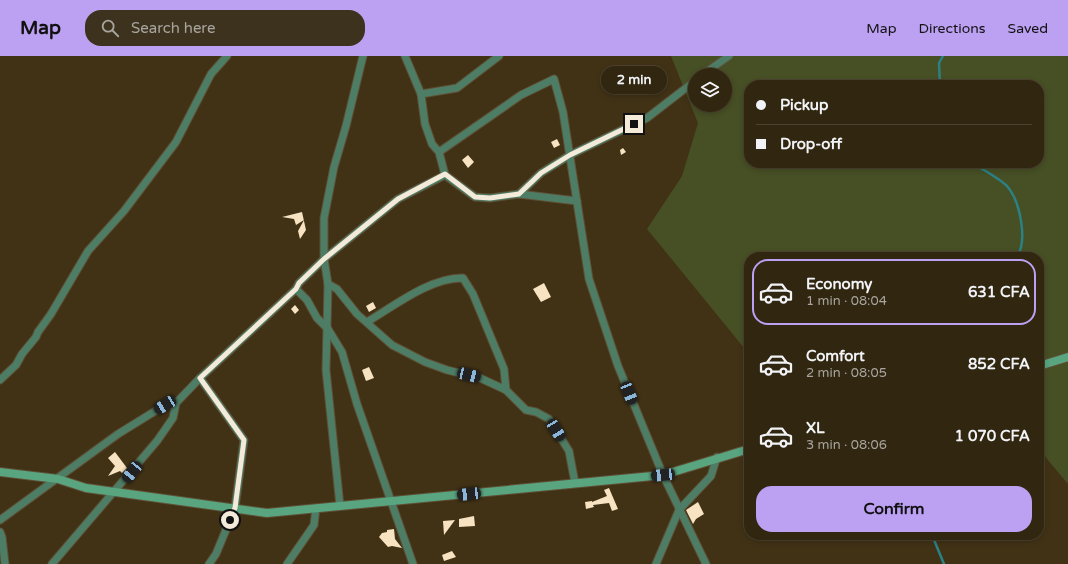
<!DOCTYPE html>
<html lang="en">
<head>
<meta charset="utf-8">
<style>
	body { margin:0; font-family:"Varela Round",sans-serif; background:#3d321e; color:#f1f3f6; height:100vh; display:flex; flex-direction:column; font-size:15px; white-space:nowrap }
	* { box-sizing:border-box; margin:0 }
	p { font-size:13px; color:#a8a59f }
	.icon { flex:none; width:22px; height:22px; fill:none; stroke:currentColor; stroke-width:2; stroke-linecap:round; stroke-linejoin:round }
	.map { position:relative; flex:1; overflow:hidden }
	.panel { position:absolute; left:744px; top:196px; width:300px; height:288px; display:flex; flex-direction:column; background:#312610; border-radius:16px; box-shadow:0 2px 6px #0003,0 0 0 1px #4c4330 }
	.panel>* { flex:none }
	.hud { position:absolute; left:744px; top:24px; width:300px; height:88px; border-radius:16px; box-shadow:0 2px 6px #0003,0 0 0 1px #4c4330; display:grid; align-content:center; height:88px; padding:0 12px; background:#312610 }
	.fabs { position:absolute; left:688px; top:12px; display:grid; gap:8px }
	.fabs a { display:grid; place-items:center; width:44px; height:44px; border-radius:50%; background:#312610; box-shadow:0 2px 6px #0003,0 0 0 1px #4c4330; font-size:20px }
	.end { position:absolute; width:18px; height:18px; margin:-9px; border:5px solid #f4eada; background:#111; box-shadow:0 0 0 2px #111 }
	.from { border-radius:50% }
	.bubble { position:absolute; height:28px; border-radius:14px; background:#312610; box-shadow:0 2px 6px #0003,0 0 0 1px #4c4330; font-size:13px; font-weight:700; line-height:28px; text-align:center }
	.car { position:absolute; width:12px; height:24px; margin:-12px -6px; border-radius:5px; box-shadow:0 0 3px 1px #0007; background:linear-gradient(#222 24%,#8ab4d8 0 40%,#222 0 76%,#8ab4d8 0 86%,#222 0) }
	.hud b { display:flex; align-items:center; gap:14px; height:38px; font-size:15px }
	.hud b+b { border-top:1px solid #4c4330 }
	.hud i { width:10px; height:10px; background:#f1f3f6 }
	ul { padding:7px 0 0; list-style:none }
	li { display:flex; align-items:center; gap:12px; height:66px; margin:0 8px 6px; padding:0 4px; border:2px solid transparent; border-radius:16px }
	li div { flex:1 }
	li b { display:block; font-size:15px }
	li em { font-style:normal; font-weight:700 }
	li.active { border-color:#bca0f2 }
	li>.icon { width:36px; height:36px; stroke-width:1.5 }
	.button { display:flex; gap:8px; margin-top:auto; padding:8px 12px }
	.button a { flex:1; height:46px; border-radius:16px; background:#bca0f2; color:#111; font-size:16px; font-weight:700; line-height:46px; text-align:center }
	header { display:flex; align-items:center; gap:24px; box-sizing:border-box; height:56px; padding:0 20px; background:#bca0f2; color:#111 }
	header strong { font-size:19px }
	nav { display:flex; gap:22px; margin-inline-start:auto; font-size:14px }
	.search { width:280px; height:36px; background:#3d321e; display:flex; align-items:center; gap:10px; box-sizing:border-box; padding:0 14px; border-radius:16px; color:#a8a59f; font-size:15px }
	.map>svg:first-child { display:block }
</style>
</head>
<body>
<header>
<strong>Map</strong>
<div class="search"><svg class="icon" aria-label="search" viewBox="0 0 24 24"><circle cx="10" cy="10" r="6"/><path d="M15 15l6 6"/></svg>Search here</div>
<nav><a>Map</a><a>Directions</a><a>Saved</a></nav>
</header>
<div class="map">
<svg width="1068" height="508" viewBox="0 0 1068 508">
	<rect width="100%" height="100%" fill="#413216"/>
	<path fill="#474f25" fill-rule="evenodd" d="M671,0H1068V428L1047,403L1039,391V201H749V298L647,173L682,120L698,67ZM695,19H725V49H695ZM749,29H1039V107H749Z"/>
	<g fill="none" stroke-linecap="round" stroke-linejoin="round">
		<g stroke="#2b8184" stroke-width="2.5">
			<path d="M940,29L939,7L943,0"/>
			<path d="M973,107C983,114 999,122 1007,130C1020,145 1028,184 1017,201"/>
			<path d="M932,479L944,508"/>
		</g>
	</g>
	<g fill="#f7e3c2">
		<path d="M557,83L560,89L554,92L551,86Z"/>
		<path d="M623,92L626,96L621,99L620,94Z"/>
		<path d="M468,99L474,106L468,112L462,104Z"/>
		<path d="M302,156L306,174L300,183L298,175L304,164L296,169L294,163L282,161Z"/>
		<path d="M544,227L551,241L541,246L533,233Z"/>
		<path d="M373,246L376,252L369,256L366,250Z"/>
		<path d="M295,249L299,254L295,258L291,253Z"/>
		<path d="M369,311L374,322L366,325L362,314Z"/>
		<path d="M115,396L127,412L122,417L120,415L108,420L115,410L108,402Z"/>
		<path d="M609,432L618,453L612,455L609,447L593,449L594,451L586,453L585,446L592,445V446L607,440L604,434Z"/>
		<path d="M698,446L704,458L696,463L693,468L686,454Z"/>
		<path d="M474,460L475,470L459,471V463Z"/>
		<path d="M455,464L444,479L443,465Z"/>
		<path d="M394,473L395,483L402,492L392,490L388,491L379,481L382,477L387,476V474Z"/>
		<path d="M452,495L456,501L444,505L442,499Z"/>
	</g>
	<g fill="none" stroke-linecap="round" stroke-linejoin="round">
		<g stroke="#5e4f35" stroke-width="9">
			<g id="street">
				<path d="M405,0L421,38L425,68L432,88L439,96L445,119L475,141L490,142L519,138L577,145"/>
				<path d="M702,19L729,0"/>
				<path d="M421,38L457,32L499,0"/>
				<path d="M439,96L521,39L554,23L563,56L589,223L618,310L663,419L706,508"/>
				<path d="M519,138L541,117L570,99L647,62L695,25"/>
				<path d="M328,228L337,233L357,258L392,289L425,306L447,314L480,322L506,334L526,354L536,356L549,363L569,395L575,427"/>
				<path d="M296,233L307,244L317,262L328,273L342,296L357,348L413,508"/>
				<path d="M367,266C394,250 431,221 463,222L473,238L504,313L506,334"/>
				<path d="M200,322L244,384L235,452L216,498L209,508"/>
				<path d="M0,324L16,309L22,298L36,281L38,276L51,258L88,195L124,155L176,86L211,18L227,0"/>
				<path d="M340,450L326,314L328,228L324,203V162L334,111L346,70L363,0"/>
				<path d="M0,464L118,378L165,349L176,347"/>
				<path d="M0,476L2,481L5,508"/>
				<path d="M52,508L157,385L173,362L176,347L200,322L296,233L299,227L324,203L398,143L445,119"/>
				<path d="M287,508L314,469L316,452"/>
				<path d="M656,508L679,454L711,420L717,401"/>
			</g>
		</g>
		<g stroke="#5e4f35" stroke-width="10">
			<g id="secondary">
				<path d="M1039,310L1068,301"/>
				<path d="M0,416L58,423L86,432L267,457L663,419L749,393"/>
			</g>
		</g>
		<use href="#street" stroke="#4e7d65" stroke-width="7"/>
		<use href="#secondary" stroke="#58a580" stroke-width="8"/>
	</g>
	<g fill="none" stroke-linecap="round" stroke-linejoin="round">
		<path stroke="#f4eada" stroke-width="5" d="M230,464L235,452L244,384L200,322L296,233L299,227L324,203L398,143L445,118L475,141L490,142L519,138L541,117L570,99L634,68"/>
	</g>
</svg>
<div class="fabs">
<a><svg class="icon" aria-label="layers" viewBox="0 0 24 24"><path d="M12 4l9 5-9 5-9-5zM3 14l9 5 9-5"/></svg></a>
</div>
<i class="end from" style="left:230px;top:464px"></i>
<i class="end" style="left:634px;top:68px"></i>
<div class="bubble" style="left:601px;top:10px;width:66px">2 min</div>
<i class="car" style="left:469px;top:319px;rotate:103deg"></i>
<i class="car" style="left:629px;top:337px;rotate:158deg"></i>
<i class="car" style="left:165px;top:349px;rotate:239deg"></i>
<i class="car" style="left:556px;top:374px;rotate:148deg"></i>
<i class="car" style="left:132px;top:416px;rotate:219deg"></i>
<i class="car" style="left:663px;top:419px;rotate:265deg"></i>
<i class="car" style="left:469px;top:438px;rotate:264deg"></i>
<div class="hud">
<b><i class="from"></i>Pickup</b>
<b><i></i>Drop-off</b>
</div>
<section class="panel">
<ul>
<li class="active"><svg class="icon" aria-label="car" viewBox="0 0 24 24"><path d="M5 17H2v-5l4-1 3-4h7l3 4 3 1v5h-3M9 17h6M6 11h13"/><circle cx="7" cy="17" r="2"/><circle cx="17" cy="17" r="2"/></svg><div><b>Economy</b><p>1 min · 08:04</p></div><em>631 CFA</em></li>
<li><svg class="icon" aria-label="car" viewBox="0 0 24 24"><path d="M5 17H2v-5l4-1 3-4h7l3 4 3 1v5h-3M9 17h6M6 11h13"/><circle cx="7" cy="17" r="2"/><circle cx="17" cy="17" r="2"/></svg><div><b>Comfort</b><p>2 min · 08:05</p></div><em>852 CFA</em></li>
<li><svg class="icon" aria-label="car" viewBox="0 0 24 24"><path d="M5 17H2v-5l4-1 3-4h7l3 4 3 1v5h-3M9 17h6M6 11h13"/><circle cx="7" cy="17" r="2"/><circle cx="17" cy="17" r="2"/></svg><div><b>XL</b><p>3 min · 08:06</p></div><em>1 070 CFA</em></li>
</ul>
<div class="button"><a>Confirm</a></div>
</section>
</div>
</body>
</html>
